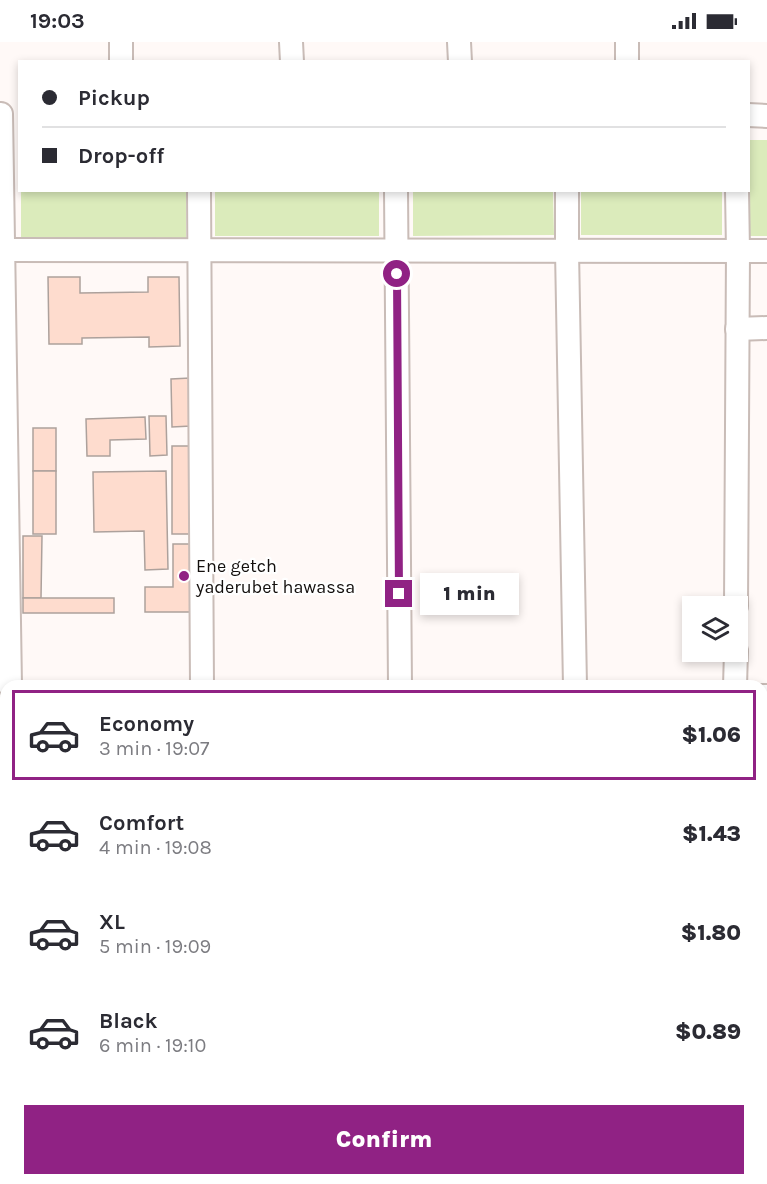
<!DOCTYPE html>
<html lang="en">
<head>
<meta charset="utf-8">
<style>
	body { margin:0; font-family:Karla,sans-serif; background:#f2f2f3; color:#2b2b33; height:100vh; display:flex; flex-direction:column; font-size:22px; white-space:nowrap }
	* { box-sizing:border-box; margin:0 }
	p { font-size:20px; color:#7c7c81 }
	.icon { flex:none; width:33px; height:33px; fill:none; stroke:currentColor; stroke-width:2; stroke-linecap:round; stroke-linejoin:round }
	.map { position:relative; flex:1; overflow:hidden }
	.panel { position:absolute; left:0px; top:638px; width:768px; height:506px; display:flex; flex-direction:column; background:#fff; border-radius:18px 18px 0 0; box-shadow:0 3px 9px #0003 }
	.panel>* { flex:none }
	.top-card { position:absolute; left:18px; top:18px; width:732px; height:132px; border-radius:0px; box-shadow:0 3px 9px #0003; display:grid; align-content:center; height:132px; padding:0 24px; background:#fff }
	.fabs { position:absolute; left:682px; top:554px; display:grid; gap:12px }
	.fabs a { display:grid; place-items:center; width:66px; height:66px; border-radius:0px; background:#fff; box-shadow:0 3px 9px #0003; font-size:30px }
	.end { position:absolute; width:27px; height:27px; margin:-14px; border:8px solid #902284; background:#fff; box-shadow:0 0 0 3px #fff }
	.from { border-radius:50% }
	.bubble { position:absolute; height:42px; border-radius:0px; background:#fff; box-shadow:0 3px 9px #0003; font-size:20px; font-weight:800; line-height:42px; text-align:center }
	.top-card b { display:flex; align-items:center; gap:21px; height:57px; font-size:22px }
	.top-card b+b { border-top:2px solid #e1e1e2 }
	.top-card i { width:15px; height:15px; background:#2b2b33 }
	ul { padding:10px 0 0; list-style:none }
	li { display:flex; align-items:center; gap:18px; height:90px; margin:0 12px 9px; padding:0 12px; border:3px solid transparent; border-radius:0px }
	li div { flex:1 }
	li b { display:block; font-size:22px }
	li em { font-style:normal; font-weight:800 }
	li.active { border-color:#902284 }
	li>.icon { width:54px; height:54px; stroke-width:1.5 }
	.cta { display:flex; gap:12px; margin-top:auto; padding:12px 24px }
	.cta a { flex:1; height:69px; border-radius:0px; background:#902284; color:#fff; font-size:24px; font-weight:800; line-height:69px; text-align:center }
	.status { display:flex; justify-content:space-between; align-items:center; height:42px; padding:0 30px; background:#fff; direction:ltr }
	.status svg { height:16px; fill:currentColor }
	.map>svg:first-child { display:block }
</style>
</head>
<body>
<div class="status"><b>19:03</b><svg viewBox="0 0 49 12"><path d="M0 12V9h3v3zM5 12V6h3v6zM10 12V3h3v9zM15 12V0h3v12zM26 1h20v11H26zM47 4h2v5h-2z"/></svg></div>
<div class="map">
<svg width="767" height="1142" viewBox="0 0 767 1142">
	<rect width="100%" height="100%" fill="#fff9f7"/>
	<g fill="#dbebbb">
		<path d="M748,98H767V194H749Z"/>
		<path d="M21,149H186V196L21,197Z"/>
		<rect x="215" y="149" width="164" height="45"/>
		<path d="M413,149H553L554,193L413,194Z"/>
		<rect x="581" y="149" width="141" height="44"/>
	</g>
	<g fill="#fedcce" stroke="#ada19c" stroke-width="1.5">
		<path d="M48,235H80V251L148,250V235H179L180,304L149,305V295L82,296V302H49Z"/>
		<path d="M190,336L191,384L172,385L171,337Z"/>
		<path d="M149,374H166L167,413L150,414Z"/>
		<path d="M145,375L146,397L110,398V414H87L86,377Z"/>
		<rect x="33" y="386" width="23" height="43"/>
		<rect x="172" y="404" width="19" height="88"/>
		<rect x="33" y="429" width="23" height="63"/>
		<path d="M166,429L168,527L145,528L144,489L94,490L93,430Z"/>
		<path d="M23,494H42L41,556H23Z"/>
		<path d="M173,502H191V570H145V545H173Z"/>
		<rect x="23" y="556" width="91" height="15"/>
	</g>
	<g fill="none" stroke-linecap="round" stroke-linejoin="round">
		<g stroke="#c9bcb7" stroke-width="26">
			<g id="minor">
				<path d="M121,0V20"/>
				<path d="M291,0L292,20"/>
				<path d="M459,0L460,20"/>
				<path d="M627,0V20"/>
				<path d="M1,72L10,644"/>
				<path d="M748,73L767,74"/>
				<path d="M199,148L202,644"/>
				<path d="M396,148L400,644"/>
				<path d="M567,148V209L575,644"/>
				<path d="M0,208L767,209"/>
				<path d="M737,287L767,286"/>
				<path d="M736,564L738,209L737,148"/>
				<path d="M735,644L736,609"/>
				<path d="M762,654H767"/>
				<path d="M762,829H767"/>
				<path d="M0,832H6"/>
				<path d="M762,1040H767"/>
				<path d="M0,1044H6"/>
				<path d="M403,1142V1137"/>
			</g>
		</g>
		<use href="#minor" stroke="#fff" stroke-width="22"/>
	</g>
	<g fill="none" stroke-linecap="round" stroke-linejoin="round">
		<path stroke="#902284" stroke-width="8" d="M397,232L399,552"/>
	</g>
	<circle fill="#902284" stroke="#fff" stroke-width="2" cx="184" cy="534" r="6"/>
	<g text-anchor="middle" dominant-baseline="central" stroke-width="4.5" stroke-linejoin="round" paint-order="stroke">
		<g font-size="18" fill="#130f0d" stroke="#fff" text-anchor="start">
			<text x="196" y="524">Ene getch<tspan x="196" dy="21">yaderubet hawassa</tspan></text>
		</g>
	</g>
</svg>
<div class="fabs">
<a><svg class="icon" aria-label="layers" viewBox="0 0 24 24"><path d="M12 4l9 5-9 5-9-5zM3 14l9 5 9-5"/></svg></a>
</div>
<i class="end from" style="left:397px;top:232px"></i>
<i class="end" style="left:399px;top:552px"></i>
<div class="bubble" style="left:420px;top:531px;width:99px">1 min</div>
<div class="top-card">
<b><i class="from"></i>Pickup</b>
<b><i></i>Drop-off</b>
</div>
<section class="panel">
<ul>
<li class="active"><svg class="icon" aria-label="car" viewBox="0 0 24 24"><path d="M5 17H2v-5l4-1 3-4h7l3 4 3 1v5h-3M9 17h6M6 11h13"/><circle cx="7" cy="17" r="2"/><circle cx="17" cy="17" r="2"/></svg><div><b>Economy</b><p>3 min · 19:07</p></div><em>$1.06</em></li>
<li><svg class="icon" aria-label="car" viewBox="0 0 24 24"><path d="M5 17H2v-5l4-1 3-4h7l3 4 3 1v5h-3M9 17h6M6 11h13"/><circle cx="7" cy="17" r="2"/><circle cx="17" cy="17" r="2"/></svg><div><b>Comfort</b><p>4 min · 19:08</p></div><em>$1.43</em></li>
<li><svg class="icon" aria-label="car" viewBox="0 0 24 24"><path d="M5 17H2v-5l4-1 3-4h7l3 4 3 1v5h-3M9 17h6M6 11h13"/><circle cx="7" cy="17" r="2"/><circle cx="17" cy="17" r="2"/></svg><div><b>XL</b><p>5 min · 19:09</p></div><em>$1.80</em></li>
<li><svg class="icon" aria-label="car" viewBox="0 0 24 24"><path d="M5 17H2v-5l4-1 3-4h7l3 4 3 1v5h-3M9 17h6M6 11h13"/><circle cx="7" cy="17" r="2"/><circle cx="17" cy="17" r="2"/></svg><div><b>Black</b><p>6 min · 19:10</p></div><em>$0.89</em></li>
</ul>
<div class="cta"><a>Confirm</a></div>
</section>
</div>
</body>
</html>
